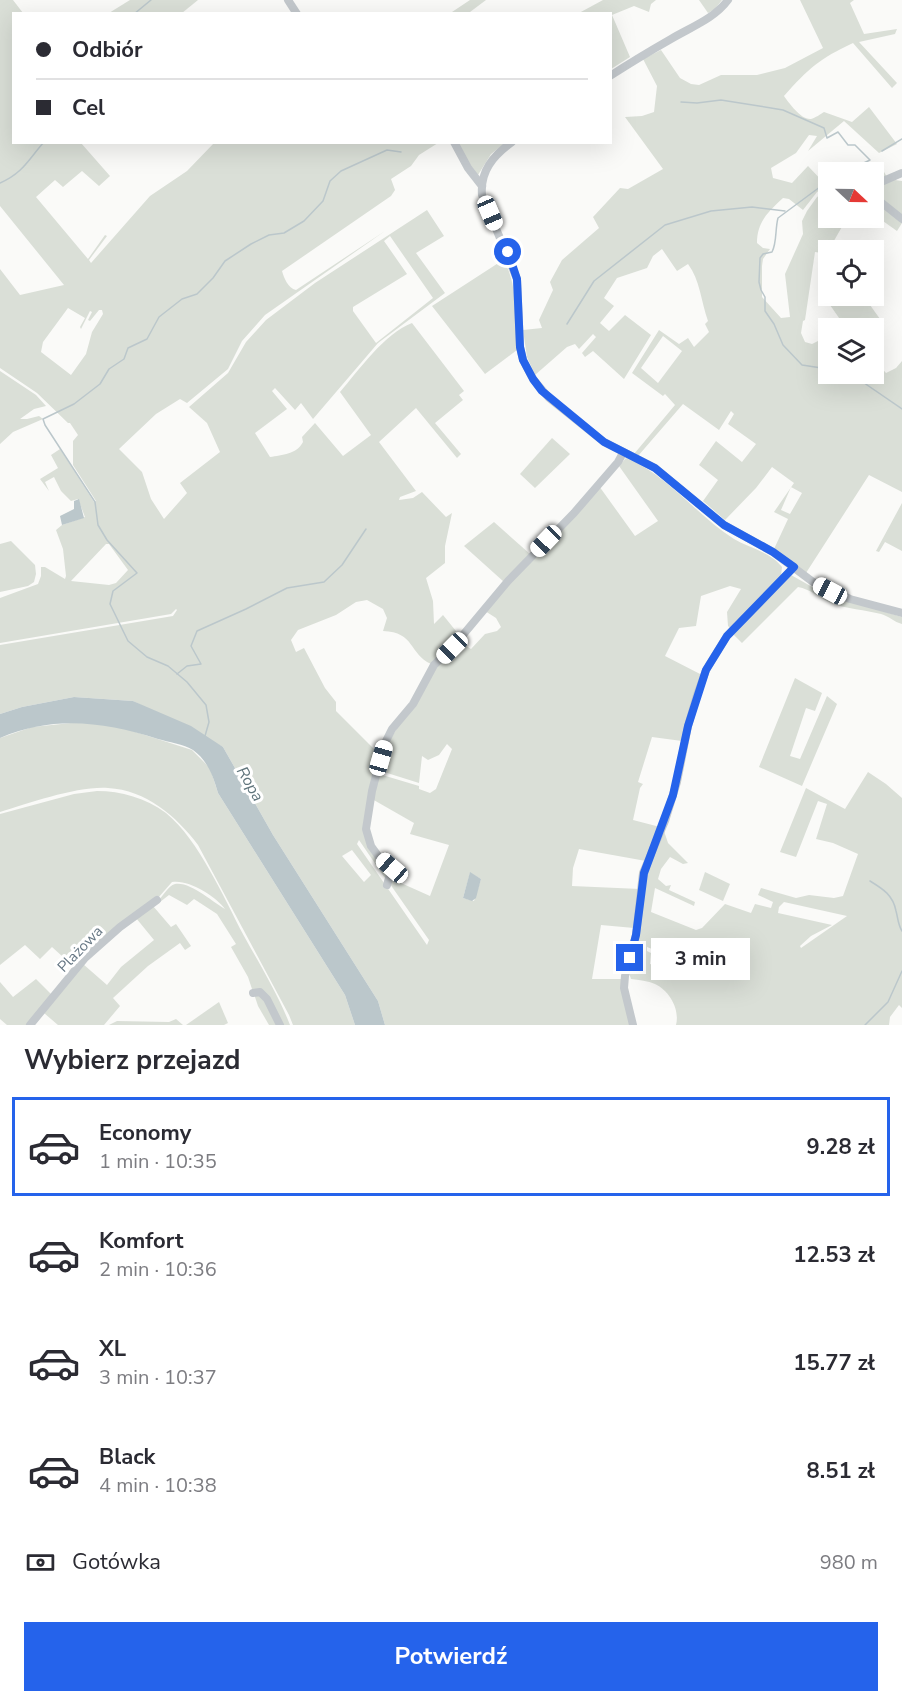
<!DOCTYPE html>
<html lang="pl">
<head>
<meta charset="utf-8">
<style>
	body { margin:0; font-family:"Nunito Sans",sans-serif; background:#f7f7f7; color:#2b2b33; height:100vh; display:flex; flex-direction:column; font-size:22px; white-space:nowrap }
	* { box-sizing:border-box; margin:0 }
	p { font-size:20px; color:#7c7c81 }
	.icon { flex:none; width:33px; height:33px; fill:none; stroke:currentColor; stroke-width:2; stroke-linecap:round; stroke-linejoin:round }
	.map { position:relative; height:1025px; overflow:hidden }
	.details { display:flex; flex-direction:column; background:#fff; flex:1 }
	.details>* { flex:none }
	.banner { position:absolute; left:12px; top:12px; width:600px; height:132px; border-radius:0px; box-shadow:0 6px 24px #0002; display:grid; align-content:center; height:132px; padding:0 24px; background:#fff }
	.needle { width:39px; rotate:112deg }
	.buttons { position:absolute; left:818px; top:162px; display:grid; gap:12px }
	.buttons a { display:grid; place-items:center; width:66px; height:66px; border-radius:0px; background:#fff; box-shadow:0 6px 24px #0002; font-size:30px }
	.end { position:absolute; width:27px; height:27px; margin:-14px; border:8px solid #2563eb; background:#fff; box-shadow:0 0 0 3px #fff }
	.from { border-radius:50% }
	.bubble { position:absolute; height:42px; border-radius:0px; background:#fff; box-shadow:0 6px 24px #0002; font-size:20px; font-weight:700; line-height:42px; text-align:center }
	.car { position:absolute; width:18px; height:36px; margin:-18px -9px; border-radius:8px; box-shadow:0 0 4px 2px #0007; background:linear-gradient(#fff 24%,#345 0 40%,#fff 0 76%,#345 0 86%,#fff 0) }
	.banner b { display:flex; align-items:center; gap:21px; height:57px; font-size:22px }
	.banner b+b { border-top:2px solid #e1e1e2 }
	.banner i { width:15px; height:15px; background:#2b2b33 }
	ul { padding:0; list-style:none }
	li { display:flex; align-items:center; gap:18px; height:99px; margin:0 12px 9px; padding:0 12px; border:3px solid transparent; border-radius:0px }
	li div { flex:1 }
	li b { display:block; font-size:22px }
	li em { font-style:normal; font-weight:700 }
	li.current { border-color:#2563eb }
	li>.icon { width:54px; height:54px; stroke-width:1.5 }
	h2 { padding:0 24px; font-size:27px; line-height:72px }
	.pay { display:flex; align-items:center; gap:15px; height:66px; padding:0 24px; font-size:22px }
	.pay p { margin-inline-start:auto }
	.primary-button { display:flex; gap:12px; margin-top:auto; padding:12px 24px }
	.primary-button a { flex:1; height:69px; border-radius:0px; background:#2563eb; color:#fff; font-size:24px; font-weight:700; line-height:69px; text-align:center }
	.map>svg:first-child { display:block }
</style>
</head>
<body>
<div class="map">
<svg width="902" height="1025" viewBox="0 0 902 1025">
	<rect width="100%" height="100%" fill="#fafaf8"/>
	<g fill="#dadfd7" fill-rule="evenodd">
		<path d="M0,0H13L23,13L14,14V142L81,143L110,176L99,186L82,171L63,187L55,180L36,197L88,259L105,235L107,236L89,260L91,263L150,196L187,171L214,143H438L419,155L411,166L391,179L395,190L391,196L282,271C284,278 288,288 296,290L385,231L265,315L242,341L228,369L187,403L180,399L156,414L119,449L142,472L151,499L164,519L187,493L180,483L220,452L207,423L189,407L228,373L246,342L266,320L315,283L427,210L444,236L416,253L445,293L378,343L313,419L301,403L295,410L275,388L272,391L287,409L255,433L270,457C282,455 297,454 303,442L302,437L315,423L343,456L371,435L340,392C359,370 385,333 412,323L464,391L459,395L463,400L435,423L461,454L457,458L416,408L379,442L416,491L400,497L399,500L413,498L422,492L446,517L452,513L445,546V563L426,578L433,601L434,624L443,615L460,636L431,664C409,654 415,632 383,631L387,618L383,609L367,600L356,602L336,615L298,630L291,640L296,652L304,648L325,688L336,702V711L377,752L363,826C365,845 378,856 390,870L387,881L359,840L357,844L427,945L429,940L390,884L392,879L430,896L449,845L410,834L414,823L372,799L379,774L419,786V789L430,793L436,789L452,749L447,744L439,755L428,760L422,756L419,783L384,772L380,766L391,738L436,665L460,642L471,649L485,634L497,631L501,627L496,618L485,611L599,486L635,536L658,521L619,466L626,458C668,475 696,515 734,539C749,548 771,552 782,567L781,576L731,629L728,626L727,612L741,589L730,586L701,596L696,626L679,628L665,656L702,675L682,741L652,737L638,782L643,784L640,788L633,820L660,827L646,861L579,849L573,868L572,886L640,889L634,928L601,925L592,979H623L631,1025H385L378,1001L273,835L223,747L133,701L74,697L22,707L0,714V645L173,616L177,610L176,609L171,614L0,643V598L38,584L41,576V567H45L65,579L66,576L63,549L56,530L62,525L85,517L78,499L71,501L61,491L54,477L45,482L49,491L40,479L58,468L51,455L60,449L94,502L96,501L73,465V441L78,435L70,423H68L37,393L0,368V269L20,295L64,285L0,206ZM390,236L433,298L376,343L353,311V307L407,274L384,241ZM68,308L85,318L80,327L81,329L90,311L92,312L88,320L90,321L99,310H102L103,314L92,332L86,354L71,375L41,352L43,342ZM106,544H109L128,570L116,583L109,585L71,581ZM352,850L371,875L364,882L342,856ZM470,873L481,879L474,901L463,898Z"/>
		<path d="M130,0H198L182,13H109Z"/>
		<path d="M470,0H486L470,12L471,13L452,12Z"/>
		<path d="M603,0H656L651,4L649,12L634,6L612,15L630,57L611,69L610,14L579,13Z"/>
		<path d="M699,0H722L715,9L708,13Z"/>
		<path d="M800,0H854L850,3L864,34L897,29L895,34L859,42L897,83L892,88L853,43C819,59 809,68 784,96C789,103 801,120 811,119C815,118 821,114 824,112L852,122L869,107L897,144L879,153L844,121L808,151L817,136L809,135L796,153L771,168L773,178L792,183L808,166L827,186L817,192L803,210L789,199L783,198C768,212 757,222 757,243L763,248L770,249L763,259L762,266V297L781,318L790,317L785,274L803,234L802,221L807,211L817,197L828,190V218H847L831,246L832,250H828V254L815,252L805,320L803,321L801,333L805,342L812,344L828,336V374H873V363L878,364L886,373L896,368L902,361V492L869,475L806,573L774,549L788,519L774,512L794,483L772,467L756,488L725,520L703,501L718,480L699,465L716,441L742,462L756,444L728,424L734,414L731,411L719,430L683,404L638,456L634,454L675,405L665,394L663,396L632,373L659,330L679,344L688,338L694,347L709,332L705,324L708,321C701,301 700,280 688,264L677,271L662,249L653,256L647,268L617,278L604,298L614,306L600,323L609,331L625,315L651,335L624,379L593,351L585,357L582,353L596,337L593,334L579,349L575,344L567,347L535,375L527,357L523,330L542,328L539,320L553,290L550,282L562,260L599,228L593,217L620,188L628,189L663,169L625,117L642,116L654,112L657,86L643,59L661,50L680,78L691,84L699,85L721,75H757L785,68L823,48ZM663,336L682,351L658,383L641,368ZM791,487L802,493L790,514L781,510Z"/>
		<path d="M457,143H505L491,154L478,175L467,163Z"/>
		<path d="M879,163L888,179L902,181V215L896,217L902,223L897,231L873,214V172H859Z"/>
		<path d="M503,260C518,281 516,325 517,350L485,374L432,306Z"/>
		<path d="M830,296H868L870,305L880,319L876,327L843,328L844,325L830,305Z"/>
		<path d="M0,371L36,395L46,406L34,409L20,419H27L39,416L43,419L13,432L0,444Z"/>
		<path d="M552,438L570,454L535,488L520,474Z"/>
		<path d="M902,503V551L885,542L879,552L876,551Z"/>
		<path d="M494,522L530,554L504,582L464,546Z"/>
		<path d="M11,541L35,565L36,574L34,582L28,586L0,592V544Z"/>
		<path d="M791,575L823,593L902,617V624C894,622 889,616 881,614C866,610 846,609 831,603C820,598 810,589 798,587L742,643L733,634Z"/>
		<path d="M795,678L822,693L815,711L806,708L790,756L800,759L827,696L837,704L802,786L759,767Z"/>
		<path d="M81,722L120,727L192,750L210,768L218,793L345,995L355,1025H293L289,1015L198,845C176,816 146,790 108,788C77,786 30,803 0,812V738L32,727Z"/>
		<path d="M868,772L886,784L902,798V1008L899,1005L890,1017L889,1025H676C680,1010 670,991 655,984C648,981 639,980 631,979L629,973L646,872L664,831L668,843L688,863L683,864L670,857L661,869L658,879L666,886L671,885L669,890L695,902L694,906L655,888L651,912L696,930L702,928L725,904L751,913L755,904L771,908L773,902L758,895L761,888L796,898L809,895L834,898L843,896L858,854L833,843L816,839L827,804L818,801L796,857L780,852L806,788L845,809ZM784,902L847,916L801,948L800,946L811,936L832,925L778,913L779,907ZM647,947L652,949L693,957L686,971L650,964L651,953L647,951Z"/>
		<path d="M97,791C121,791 146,798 166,813C199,840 224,898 244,936C260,965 278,994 290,1025H281L269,999L253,992L248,977L231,947L236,944L217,914L194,899L187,905L169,895L160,902L158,901C163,896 168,886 175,884C190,881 214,903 225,909C216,896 188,879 172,882L158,898L74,967L52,947L40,959L25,945L0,965V814L74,794Z"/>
		<path d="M705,872L730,884L723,901L699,890Z"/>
		<path d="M153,906L171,927L176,924L191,946L185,950L180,943L148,966L113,998L120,1006L104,1025H58L44,1013L83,964L107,985L121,967L154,940L136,918Z"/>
		<path d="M36,979L52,995L27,1025H7L0,1019V982L13,997Z"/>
		<path d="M254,994H260L278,1025H269L258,1006Z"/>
		<path d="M219,1002L228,1023L224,1025H186Z"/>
		<path d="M176,1019L183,1025H109L117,1021L169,1022Z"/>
	</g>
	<g fill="#bbc7cb">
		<path d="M79,499L84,518L62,525L60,516L74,509V501Z"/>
		<path d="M74,697L133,701L191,726L223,747L273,835L378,1001L385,1025H355L345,995L218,793C213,776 208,761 193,750C184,744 168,742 158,739C104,722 54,715 0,738V714L22,707Z"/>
		<path d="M470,872L481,879L476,898L472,901L463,898Z"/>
	</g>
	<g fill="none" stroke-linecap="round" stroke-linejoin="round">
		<g stroke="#bbc7cb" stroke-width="1.5">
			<path d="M134,14L151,0"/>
			<path d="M681,102L697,103L721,100L759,106L783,110L824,128L827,138L838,132L848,145H855L870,160L845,172"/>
			<path d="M882,151L902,139"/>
			<path d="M828,181L778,218C775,229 777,243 772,252L763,254L760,258L759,282L761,290L765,297V311L774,324L783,345L802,365L828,369"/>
			<path d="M0,183C23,173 28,160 44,142"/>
			<path d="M567,324L594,281L665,225L711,211L752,207L785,211"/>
			<path d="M844,374L854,376L902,409"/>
			<path d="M177,674L187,666L201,664L191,646L197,631L246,609L287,588L324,582L342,565L366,529"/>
			<path d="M205,736L209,722L206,705L187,682L168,666L147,657L128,641L110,604L113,591L137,573L107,540L98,525L95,502L45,425L43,419L74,404L100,384L109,369L124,359L128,348L147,339L159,317L182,299L197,294L213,278L225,261L251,244L269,235L284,233L304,221L323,201L330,181L341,171L387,150L401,152"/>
			<path d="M870,881C883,889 893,895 896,911C898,918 898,925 902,931"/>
			<path d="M865,1025L888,1002L902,971"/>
		</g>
		<g stroke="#c3c8cc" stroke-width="8">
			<path d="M288,0L297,14"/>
			<path d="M610,76C630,63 650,51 671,39C691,27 714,19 728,0"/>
			<path d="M454,142L468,168L482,186"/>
			<path d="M512,142C493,156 480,171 482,195L517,279L520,347L523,360L533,379L549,398L604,442L655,468L724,525L773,552L813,582L850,599L902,613"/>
			<path d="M902,173L881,182L875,192L877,199L902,219"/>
			<path d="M387,885L392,868L379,857L371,846L366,829L372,791L384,745L392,729L413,704L434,665L452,648L508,581L574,513L618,462L623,453"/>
			<path d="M253,993L260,992L267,999L280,1025"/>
			<path d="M30,1025L85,958L120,927L157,900"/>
			<path d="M633,1025L624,988L625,976L636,935L643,873L665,821L677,782L688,726L697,695L706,670L727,636L794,567"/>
		</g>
	</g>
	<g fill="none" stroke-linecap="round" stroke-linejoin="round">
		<path stroke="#2563eb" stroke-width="8" d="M508,252L517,279L520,347L523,360L533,379L542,391L604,442L655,468L724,525L773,552L794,567L727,636L706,670L688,726L673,795L644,873L636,935L630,958"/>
	</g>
	<g text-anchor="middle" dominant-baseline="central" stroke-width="6" stroke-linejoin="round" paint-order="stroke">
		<g font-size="15" fill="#657683" stroke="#fff">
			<text transform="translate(80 949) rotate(-46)">Plażowa</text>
		</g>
		<g font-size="16" font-style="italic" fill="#60757c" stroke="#fff">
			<text transform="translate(250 784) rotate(60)">Ropa</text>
		</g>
	</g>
</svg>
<div class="buttons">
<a><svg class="needle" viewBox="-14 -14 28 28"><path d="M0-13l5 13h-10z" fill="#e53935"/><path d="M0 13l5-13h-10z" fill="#7c7c81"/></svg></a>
<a><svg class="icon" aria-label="locate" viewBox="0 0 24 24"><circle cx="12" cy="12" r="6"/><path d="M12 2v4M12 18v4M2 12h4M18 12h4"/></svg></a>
<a><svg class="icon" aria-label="layers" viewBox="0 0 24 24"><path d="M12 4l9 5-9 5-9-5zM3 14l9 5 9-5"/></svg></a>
</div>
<i class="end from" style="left:508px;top:252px"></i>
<i class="end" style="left:630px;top:958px"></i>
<div class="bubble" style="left:651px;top:938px;width:99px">3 min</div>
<i class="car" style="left:490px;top:213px;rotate:157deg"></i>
<i class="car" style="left:546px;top:541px;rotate:224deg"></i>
<i class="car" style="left:830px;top:591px;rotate:298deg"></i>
<i class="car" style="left:452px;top:648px;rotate:225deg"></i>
<i class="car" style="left:381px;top:758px;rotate:16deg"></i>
<i class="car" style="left:392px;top:868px;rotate:311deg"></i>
<div class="banner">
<b><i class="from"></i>Odbiór</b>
<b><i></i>Cel</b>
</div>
</div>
<section class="details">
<h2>Wybierz przejazd</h2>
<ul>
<li class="current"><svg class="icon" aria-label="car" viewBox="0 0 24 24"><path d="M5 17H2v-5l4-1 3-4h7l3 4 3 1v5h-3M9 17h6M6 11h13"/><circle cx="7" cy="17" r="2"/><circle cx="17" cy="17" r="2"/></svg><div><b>Economy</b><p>1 min · 10:35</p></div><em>9.28 zł</em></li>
<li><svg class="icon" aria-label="car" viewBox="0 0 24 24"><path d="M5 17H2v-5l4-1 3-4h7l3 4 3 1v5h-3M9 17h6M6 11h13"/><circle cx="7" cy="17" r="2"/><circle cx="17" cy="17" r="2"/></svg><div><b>Komfort</b><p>2 min · 10:36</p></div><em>12.53 zł</em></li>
<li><svg class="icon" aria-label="car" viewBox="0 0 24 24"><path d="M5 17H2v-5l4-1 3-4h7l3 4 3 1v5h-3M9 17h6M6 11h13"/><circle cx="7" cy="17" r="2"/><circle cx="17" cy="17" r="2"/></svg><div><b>XL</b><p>3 min · 10:37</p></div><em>15.77 zł</em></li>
<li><svg class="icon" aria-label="car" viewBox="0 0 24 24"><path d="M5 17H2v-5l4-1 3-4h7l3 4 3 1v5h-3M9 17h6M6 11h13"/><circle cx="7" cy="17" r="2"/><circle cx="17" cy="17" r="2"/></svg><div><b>Black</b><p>4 min · 10:38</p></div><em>8.51 zł</em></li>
</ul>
<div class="pay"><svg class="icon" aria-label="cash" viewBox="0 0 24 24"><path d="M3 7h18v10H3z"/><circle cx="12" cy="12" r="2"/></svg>Gotówka<p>980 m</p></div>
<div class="primary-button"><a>Potwierdź</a></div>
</section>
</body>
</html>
